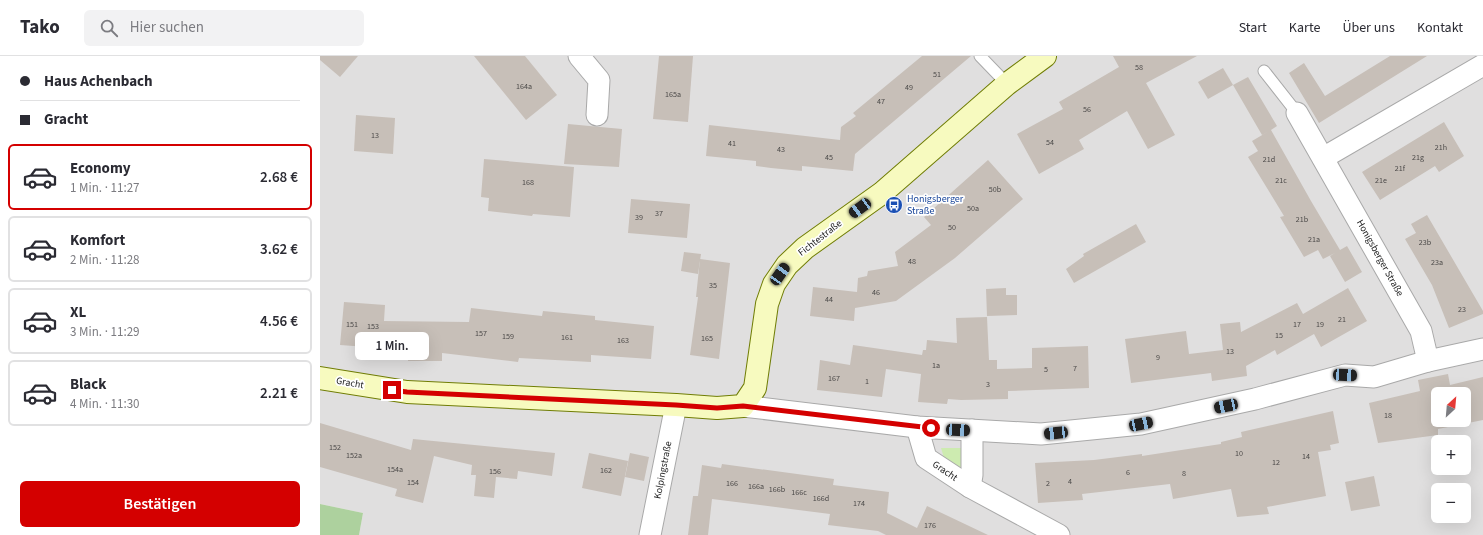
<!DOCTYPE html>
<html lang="de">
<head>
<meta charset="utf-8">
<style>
	body { margin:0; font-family:"Source Sans 3",sans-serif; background:#f2f2f3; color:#2b2b33; height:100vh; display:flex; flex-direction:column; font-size:15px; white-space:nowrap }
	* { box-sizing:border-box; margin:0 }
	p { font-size:13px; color:#7c7c81 }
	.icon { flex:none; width:22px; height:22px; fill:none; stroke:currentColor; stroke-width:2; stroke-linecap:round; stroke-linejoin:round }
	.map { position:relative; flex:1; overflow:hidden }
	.details { display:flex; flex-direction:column; background:#fff; width:320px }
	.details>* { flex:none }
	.top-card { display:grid; align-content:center; height:88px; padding:0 20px; background:#fff }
	.needle { width:26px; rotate:26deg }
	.tools { position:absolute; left:1111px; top:331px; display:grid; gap:8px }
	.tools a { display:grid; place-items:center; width:40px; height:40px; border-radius:6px; background:#fff; box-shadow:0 4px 16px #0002; font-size:20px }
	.end { position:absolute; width:18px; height:18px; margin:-9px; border:5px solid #d40000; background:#fff; box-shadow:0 0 0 2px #fff }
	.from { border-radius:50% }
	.bubble { position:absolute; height:28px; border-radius:6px; background:#fff; box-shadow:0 4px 16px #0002; font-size:13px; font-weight:600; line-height:28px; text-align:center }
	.car { position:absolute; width:12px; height:24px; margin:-12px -6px; border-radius:5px; box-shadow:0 0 3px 1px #0007; background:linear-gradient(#222 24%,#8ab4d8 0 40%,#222 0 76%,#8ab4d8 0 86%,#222 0) }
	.top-card b { display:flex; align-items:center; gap:14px; height:38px; font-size:15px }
	.top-card b+b { border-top:1px solid #e1e1e2 }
	.top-card i { width:10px; height:10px; background:#2b2b33 }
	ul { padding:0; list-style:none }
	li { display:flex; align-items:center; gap:12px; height:66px; margin:0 8px 6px; padding:0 12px; border:2px solid #e1e1e2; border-radius:6px }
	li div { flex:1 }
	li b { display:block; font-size:15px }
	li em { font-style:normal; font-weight:600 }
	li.active { border-color:#d40000 }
	li>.icon { width:36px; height:36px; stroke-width:1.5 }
	.primary-button { display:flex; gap:8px; margin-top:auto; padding:8px 20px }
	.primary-button a { flex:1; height:46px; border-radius:6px; background:#d40000; color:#fff; font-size:16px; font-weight:600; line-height:46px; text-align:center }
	header { display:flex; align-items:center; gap:24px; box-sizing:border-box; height:56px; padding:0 20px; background:#fff; border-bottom:1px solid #e1e1e2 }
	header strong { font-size:19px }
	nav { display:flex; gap:22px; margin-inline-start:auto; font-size:14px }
	.search { width:280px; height:36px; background:#f2f2f3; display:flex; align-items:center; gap:10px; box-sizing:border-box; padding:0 14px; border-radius:6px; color:#7c7c81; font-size:15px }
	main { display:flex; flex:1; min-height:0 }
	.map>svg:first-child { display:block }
</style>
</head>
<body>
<header>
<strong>Tako</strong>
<div class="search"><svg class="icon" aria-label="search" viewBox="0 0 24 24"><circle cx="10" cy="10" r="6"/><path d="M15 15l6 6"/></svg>Hier suchen</div>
<nav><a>Start</a><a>Karte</a><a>Über uns</a><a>Kontakt</a></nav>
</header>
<main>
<section class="details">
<div class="top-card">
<b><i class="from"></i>Haus Achenbach</b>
<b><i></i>Gracht</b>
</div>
<ul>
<li class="active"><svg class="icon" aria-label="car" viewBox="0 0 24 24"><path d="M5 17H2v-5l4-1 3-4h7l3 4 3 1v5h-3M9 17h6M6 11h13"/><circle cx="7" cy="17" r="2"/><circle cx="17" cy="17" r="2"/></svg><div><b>Economy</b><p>1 Min. · 11:27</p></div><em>2.68 €</em></li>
<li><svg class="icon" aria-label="car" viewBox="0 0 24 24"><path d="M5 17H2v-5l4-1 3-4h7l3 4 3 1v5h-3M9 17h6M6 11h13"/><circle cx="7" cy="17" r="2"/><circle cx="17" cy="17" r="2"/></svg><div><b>Komfort</b><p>2 Min. · 11:28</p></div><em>3.62 €</em></li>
<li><svg class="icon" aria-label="car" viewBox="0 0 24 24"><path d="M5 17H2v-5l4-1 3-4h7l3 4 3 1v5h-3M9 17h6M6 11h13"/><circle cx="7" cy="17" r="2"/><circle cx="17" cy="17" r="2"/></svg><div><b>XL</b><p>3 Min. · 11:29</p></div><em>4.56 €</em></li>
<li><svg class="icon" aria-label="car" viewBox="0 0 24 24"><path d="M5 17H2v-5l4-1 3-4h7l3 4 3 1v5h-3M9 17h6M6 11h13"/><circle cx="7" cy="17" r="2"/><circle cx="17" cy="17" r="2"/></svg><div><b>Black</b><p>4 Min. · 11:30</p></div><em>2.21 €</em></li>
</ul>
<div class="primary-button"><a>Bestätigen</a></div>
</section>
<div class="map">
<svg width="1163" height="479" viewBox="0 0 1163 479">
	<rect width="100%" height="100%" fill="#f2efe9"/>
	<path fill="#e0dfdf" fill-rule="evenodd" d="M0,0H1163V479H39L43,457L0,448ZM1118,338H1144V364H1118ZM1118,386H1144V412H1118ZM1118,434H1144V460H1118Z"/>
	<path fill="#cdebb0" d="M621,392H647L643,410L637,412L624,402Z"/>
	<path fill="#add19e" d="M0,448L43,457L39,479H0Z"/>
	<g fill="#c7bfb8" fill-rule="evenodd">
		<path d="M0,0H38L20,21L0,4Z"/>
		<path d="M154,0H205L237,39L206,64Z"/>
		<path d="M339,0H373L368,66L333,63Z"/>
		<path d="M602,0H651L535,98L533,115L482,110V115L451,112L436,110V105L386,100L389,69L520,84L521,71L536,60L533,57Z"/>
		<path d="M793,0H877L826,27L855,79L828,93L807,55L759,84L764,93L719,118L697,78L743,53L739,46L799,11Z"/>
		<path d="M1070,0H1107L999,67L969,17L984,7L1005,40Z"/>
		<path d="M903,12L913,29L888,43L878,26Z"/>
		<path d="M928,21L957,70L951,74L991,145L1020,194L1027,190L1042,216L1025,226L1010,200L1015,197L1003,203L998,194L984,201L960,161L964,160L928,101L938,95L932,85L949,75L942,79L913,29Z"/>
		<path d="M36,59L75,62L73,98L34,95Z"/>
		<path d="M1124,66L1144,100L1119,116L1115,110L1060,144L1042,116Z"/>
		<path d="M248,68L302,73L299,111L244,108Z"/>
		<path d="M164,103L254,111L250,161L213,158L212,160L168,155L169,142L161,141Z"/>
		<path d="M668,104L703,143L635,202L576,245L535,252L534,265L490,260L493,231L537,236L538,222L547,220L548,215L578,210L575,196L611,169L604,161Z"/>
		<path d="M311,143L370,148L367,182L308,177Z"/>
		<path d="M1107,159L1163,255V258L1129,272L1112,229L1085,183L1096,177L1091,168Z"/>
		<path d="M816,168L826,186L754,227L746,213L764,200L763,198Z"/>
		<path d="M364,196L381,198L378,218L361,215Z"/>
		<path d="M380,203L410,207L399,303L370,299L378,241H376Z"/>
		<path d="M686,232V239H697V259L667,260L666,233Z"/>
		<path d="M1028,232L1047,265L1001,291L994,278L957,299L955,294L926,310L927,320L892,325L891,317L811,327L805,283L866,275L869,298L903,294L900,268L920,266L921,276L977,247L983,258Z"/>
		<path d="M24,246L65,249L64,265L149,266L151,252L222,260L223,255L275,260V264L334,270L331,303L271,299V306L199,302L198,306L122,297V305H88L89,294L20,289Z"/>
		<path d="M667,261L669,304H677V313L712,312V292L768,290L769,332L688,335V343L641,344L628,343L627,348L598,346L601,318L566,313L562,341L497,334L500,304L530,309L533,289L602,299L603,294H606L607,284L637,287L636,262Z"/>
		<path d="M1128,318L1130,329L1163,321V364L1118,373V379L1058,387L1049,347L1100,335L1098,324ZM1118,338H1144V364H1118Z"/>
		<path d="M1013,355L1019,387L1010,389L1011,394L998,396L1006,440L947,451L949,458L917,461L911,433L853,443L850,428L762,438L763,444L718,447L715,407L774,404L822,398V400L901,388V386L922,381L921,376Z"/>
		<path d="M0,367L91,394L93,383L235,397L232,420L198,415L197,423L176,421L174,442L154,440L156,419H151L152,409L114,400L103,447L75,440L77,433L0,411Z"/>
		<path d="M269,397L308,405L301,440L262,432Z"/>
		<path d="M310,397L329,401L324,425L305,421Z"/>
		<path d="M402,408L514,423L513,429L569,436L567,457L597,472L607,450L668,479H566L558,475L508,469L510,458L392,443L388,479H368L373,440H378L382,409L401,412Z"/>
		<path d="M1054,420L1060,450L1031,455L1025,426Z"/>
	</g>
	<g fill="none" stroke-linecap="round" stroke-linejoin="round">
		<g stroke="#a9a9a9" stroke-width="13">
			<g id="lane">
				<path d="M660,0L687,28"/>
				<path d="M944,15L977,57"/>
			</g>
		</g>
		<g stroke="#a9a9a9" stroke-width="23">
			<g id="street">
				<path d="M259,0L279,24L277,59"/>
				<path d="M977,57L1101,275L1108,305"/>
				<path d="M1003,102L1163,9"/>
				<path d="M423,350L597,371L721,378L821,368L935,343L1025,319L1054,321L1108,305L1163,293"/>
				<path d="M597,371L606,402L650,431L739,479"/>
				<path d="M650,431L652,419V374"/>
				<path d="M330,479L356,349"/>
			</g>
		</g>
		<g stroke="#707d05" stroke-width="24">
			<path id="secondary" d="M0,322L87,336L356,349L397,352L423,350L435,332L447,248L454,228L467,209L485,192L562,137L687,28L725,0"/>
		</g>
		<use href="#lane" stroke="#fff" stroke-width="11"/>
		<use href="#street" stroke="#fff" stroke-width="21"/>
		<use href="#secondary" stroke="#f7fabf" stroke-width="22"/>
	</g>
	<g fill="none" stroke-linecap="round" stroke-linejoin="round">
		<path stroke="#d40000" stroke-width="5" d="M72,334L87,336L356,349L397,352L423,350L611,372"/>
	</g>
	<defs>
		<g id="bus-disc" transform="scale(0.9)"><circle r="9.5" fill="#1a4fb4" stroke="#fff"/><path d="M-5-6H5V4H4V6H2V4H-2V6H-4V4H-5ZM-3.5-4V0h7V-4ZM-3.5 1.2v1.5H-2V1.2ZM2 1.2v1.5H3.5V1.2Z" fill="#fff"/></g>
	</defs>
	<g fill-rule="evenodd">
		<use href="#bus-disc" x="574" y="149"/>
	</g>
	<g text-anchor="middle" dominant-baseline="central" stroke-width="3.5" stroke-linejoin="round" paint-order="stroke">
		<g font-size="8" fill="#4b4948">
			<text x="819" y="11">58</text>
			<text x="617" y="18">51</text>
			<text x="204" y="30">164a</text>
			<text x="589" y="31">49</text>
			<text x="353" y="38">165a</text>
			<text x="561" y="45">47</text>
			<text x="767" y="53">56</text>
			<text x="55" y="79">13</text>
			<text x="730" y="86">54</text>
			<text x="412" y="87">41</text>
			<text x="1121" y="91">21h</text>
			<text x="461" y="93">43</text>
			<text x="509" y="101">45</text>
			<text x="1098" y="101">21g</text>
			<text x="949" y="103">21d</text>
			<text x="1080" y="112">21f</text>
			<text x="961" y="124">21c</text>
			<text x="1061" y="124">21e</text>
			<text x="208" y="126">168</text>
			<text x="675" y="133">50b</text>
			<text x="653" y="152">50a</text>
			<text x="339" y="157">37</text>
			<text x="319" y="161">39</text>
			<text x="982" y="163">21b</text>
			<text x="632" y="171">50</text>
			<text x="994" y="183">21a</text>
			<text x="1105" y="186">23b</text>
			<text x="592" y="205">48</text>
			<text x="1117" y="206">23a</text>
			<text x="393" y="229">35</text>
			<text x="556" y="236">46</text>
			<text x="509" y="243">44</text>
			<text x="1142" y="253">23</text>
			<text x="1022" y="263">21</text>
			<text x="32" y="268">151</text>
			<text x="977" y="268">17</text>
			<text x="1000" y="268">19</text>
			<text x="53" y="270">153</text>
			<text x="161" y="277">157</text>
			<text x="959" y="279">15</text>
			<text x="188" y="280">159</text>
			<text x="247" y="281">161</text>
			<text x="387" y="282">165</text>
			<text x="303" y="284">163</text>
			<text x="910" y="295">13</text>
			<text x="838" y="301">9</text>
			<text x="616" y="309">1a</text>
			<text x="755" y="312">7</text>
			<text x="726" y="313">5</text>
			<text x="514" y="322">167</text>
			<text x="547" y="325">1</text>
			<text x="668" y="328">3</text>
			<text x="1068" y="359">18</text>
			<text x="15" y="391">152</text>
			<text x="919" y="397">10</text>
			<text x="34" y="399">152a</text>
			<text x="986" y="400">14</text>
			<text x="956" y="406">12</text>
			<text x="75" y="413">154a</text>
			<text x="286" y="414">162</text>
			<text x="175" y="415">156</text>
			<text x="808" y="416">6</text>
			<text x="864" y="417">8</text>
			<text x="750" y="425">4</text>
			<text x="93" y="426">154</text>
			<text x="412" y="427">166</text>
			<text x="728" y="427">2</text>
			<text x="436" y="430">166a</text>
			<text x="457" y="433">166b</text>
			<text x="479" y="436">166c</text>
			<text x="501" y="442">166d</text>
			<text x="539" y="447">174</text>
			<text x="610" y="469">176</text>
		</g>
		<g font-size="10" fill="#164399" stroke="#fff" text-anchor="start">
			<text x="587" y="143">Honigsberger<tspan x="587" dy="12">Straße</tspan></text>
		</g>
		<g font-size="10" fill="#222" stroke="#fff">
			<text transform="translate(500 182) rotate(-38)">Fichtestraße</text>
			<text transform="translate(1060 202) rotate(61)">Honigsberger Straße</text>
			<text transform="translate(30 327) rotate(10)">Gracht</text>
			<text transform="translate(343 414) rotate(-79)">Kolpingstraße</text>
			<text transform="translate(625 415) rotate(34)">Gracht</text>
		</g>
	</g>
</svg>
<div class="tools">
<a><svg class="needle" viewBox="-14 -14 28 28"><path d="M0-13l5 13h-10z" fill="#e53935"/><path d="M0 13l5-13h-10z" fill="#7c7c81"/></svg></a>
<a>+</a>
<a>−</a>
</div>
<i class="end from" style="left:611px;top:372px"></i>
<i class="end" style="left:72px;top:334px"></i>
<div class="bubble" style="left:35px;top:276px;width:74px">1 Min.</div>
<i class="car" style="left:540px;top:152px;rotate:234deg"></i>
<i class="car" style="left:460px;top:218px;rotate:35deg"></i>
<i class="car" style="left:1025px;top:319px;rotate:93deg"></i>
<i class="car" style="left:906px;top:350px;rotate:258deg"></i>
<i class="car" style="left:821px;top:368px;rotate:78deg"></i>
<i class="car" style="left:638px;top:374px;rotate:93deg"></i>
<i class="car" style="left:736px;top:377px;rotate:264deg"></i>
</div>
</main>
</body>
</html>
